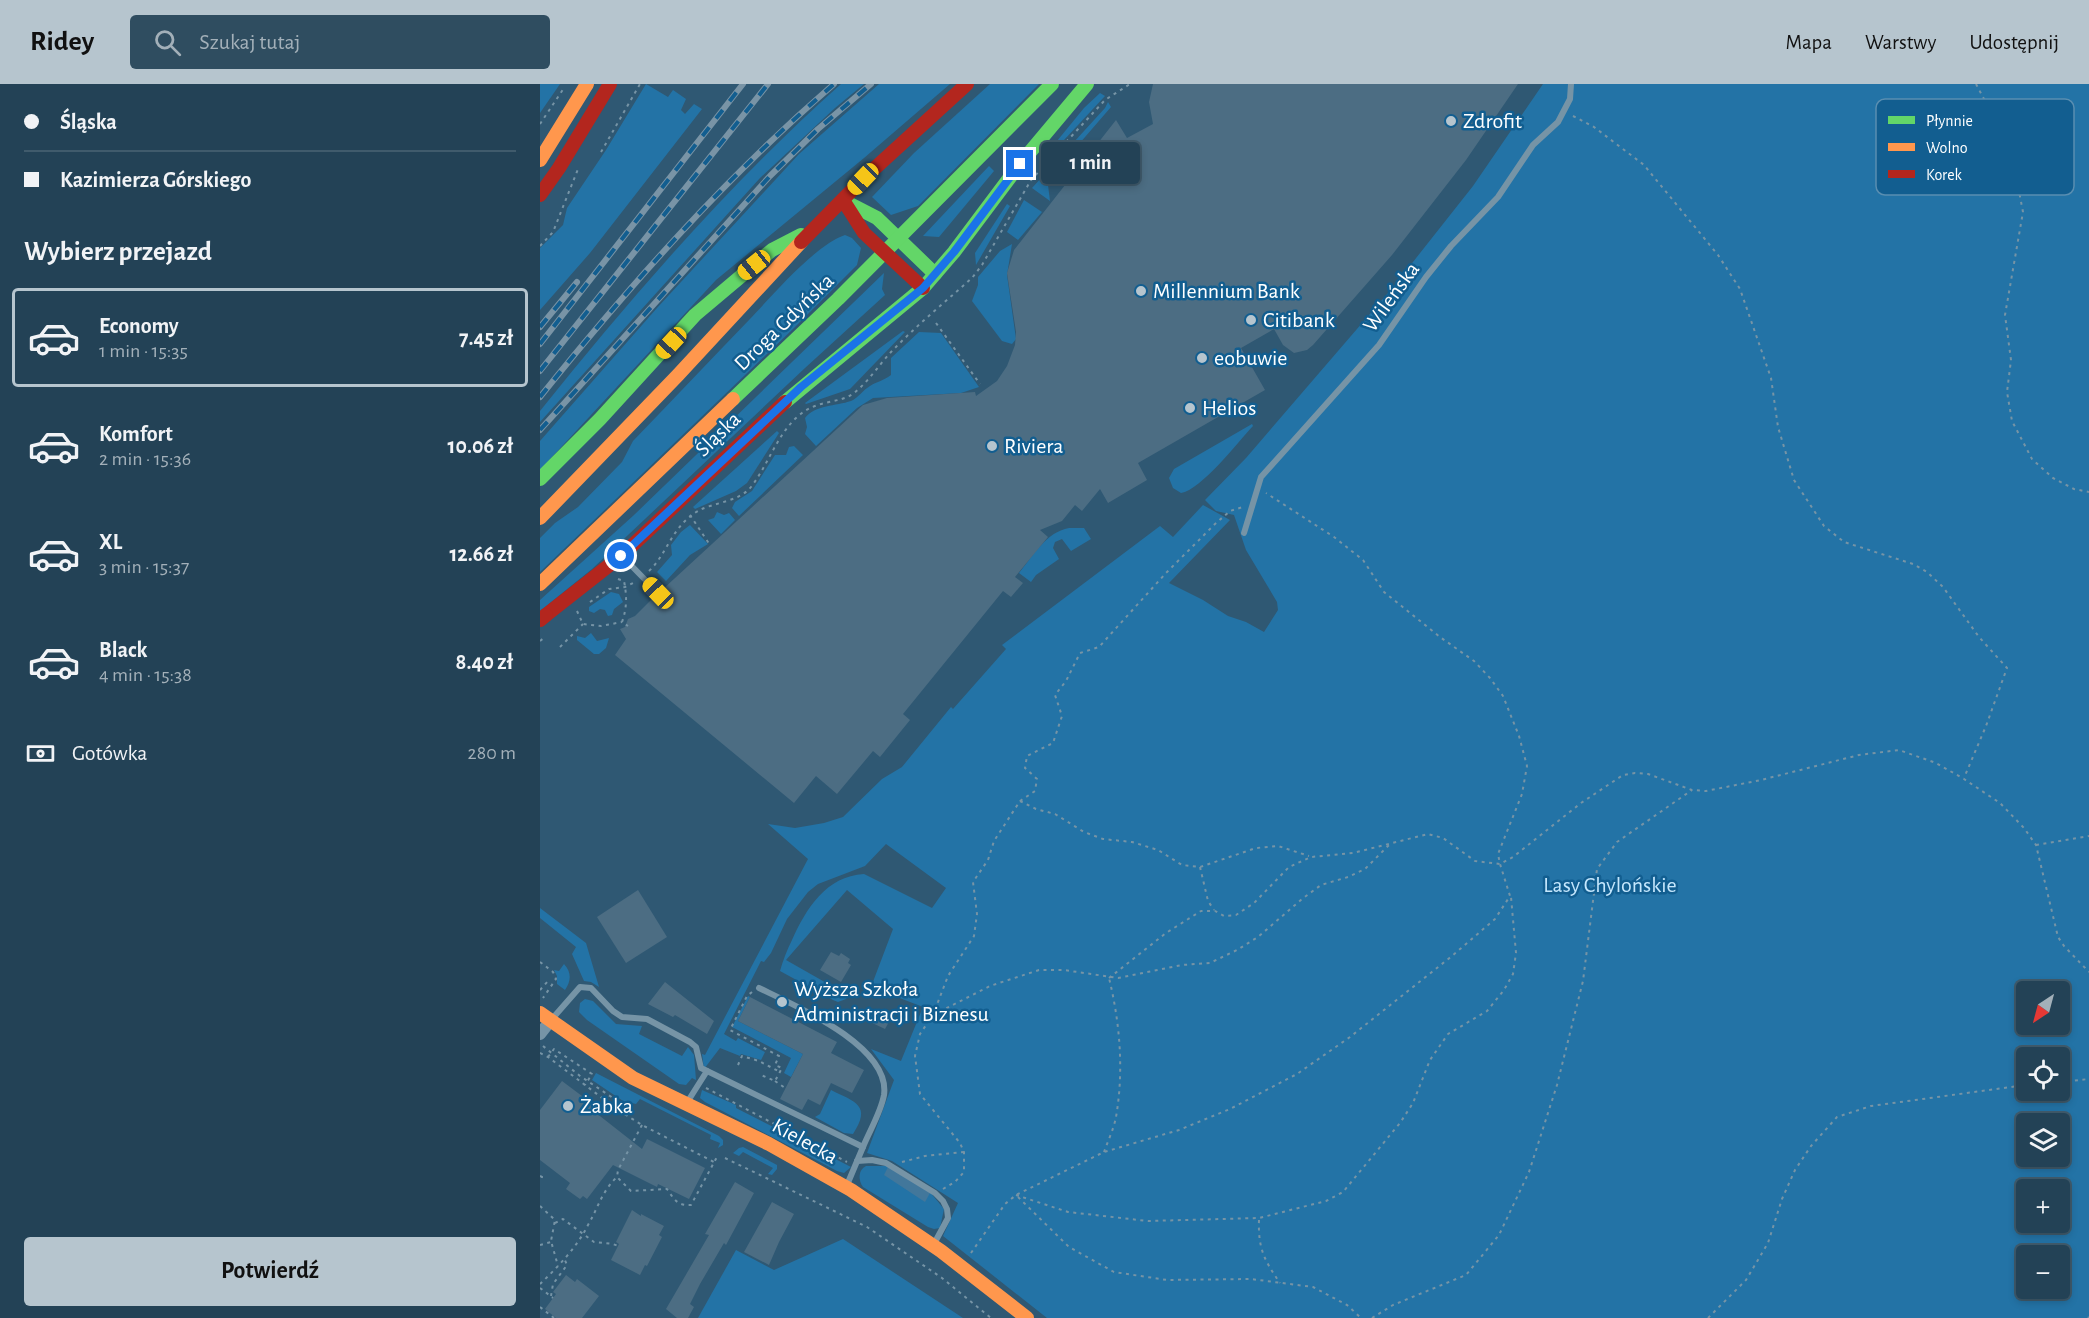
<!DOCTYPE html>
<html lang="pl">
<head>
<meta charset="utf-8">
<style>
	body { margin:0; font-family:"Alegreya Sans",sans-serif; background:#2f4d60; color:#f1f3f6; height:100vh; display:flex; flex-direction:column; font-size:22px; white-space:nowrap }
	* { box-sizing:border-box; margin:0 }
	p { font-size:20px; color:#a3b0b9 }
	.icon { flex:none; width:33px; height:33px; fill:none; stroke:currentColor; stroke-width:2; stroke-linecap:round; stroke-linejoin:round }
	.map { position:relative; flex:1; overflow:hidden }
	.sheet { display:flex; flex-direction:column; background:#234256; width:540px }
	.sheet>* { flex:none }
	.guide { display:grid; align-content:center; height:132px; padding:0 24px; background:#234256 }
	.needle { width:39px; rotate:216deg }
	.fabs { position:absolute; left:1476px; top:897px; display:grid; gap:12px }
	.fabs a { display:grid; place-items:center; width:54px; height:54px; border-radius:6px; background:#234256; box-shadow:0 3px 9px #0003,0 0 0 2px #405b6c; font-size:30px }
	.end { position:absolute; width:27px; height:27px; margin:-14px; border:8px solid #1a73e8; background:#fff; box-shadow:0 0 0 3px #fff }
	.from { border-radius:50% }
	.bubble { position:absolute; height:42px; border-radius:6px; background:#234256; box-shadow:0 3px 9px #0003,0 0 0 2px #405b6c; font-size:20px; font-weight:700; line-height:42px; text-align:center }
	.car { position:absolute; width:18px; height:36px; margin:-18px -9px; border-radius:8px; box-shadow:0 0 4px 2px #0007; background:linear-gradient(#f5c518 24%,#345 0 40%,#f5c518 0 76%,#345 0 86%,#f5c518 0) }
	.guide b { display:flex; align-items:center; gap:21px; height:57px; font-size:22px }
	.guide b+b { border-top:2px solid #405b6c }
	.guide i { width:15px; height:15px; background:#f1f3f6 }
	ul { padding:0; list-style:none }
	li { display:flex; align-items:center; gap:18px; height:99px; margin:0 12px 9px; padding:0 12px; border:3px solid transparent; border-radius:6px }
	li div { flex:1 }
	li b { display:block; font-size:22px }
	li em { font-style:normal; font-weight:700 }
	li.on { border-color:#b6c5ce }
	li>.icon { width:54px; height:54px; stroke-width:1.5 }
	h2 { padding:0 24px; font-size:27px; line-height:72px }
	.pay { display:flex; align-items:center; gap:15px; height:66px; padding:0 24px; font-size:22px }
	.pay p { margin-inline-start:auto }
	.cta { display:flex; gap:12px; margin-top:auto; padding:12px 24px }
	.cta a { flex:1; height:69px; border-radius:6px; background:#b6c5ce; color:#111; font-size:24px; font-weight:700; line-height:69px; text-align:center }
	header { display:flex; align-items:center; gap:36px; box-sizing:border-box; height:84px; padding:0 30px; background:#b6c5ce; color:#111 }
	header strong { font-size:28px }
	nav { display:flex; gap:33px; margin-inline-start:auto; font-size:21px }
	.search { width:420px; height:54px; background:#2f4d60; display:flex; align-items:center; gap:15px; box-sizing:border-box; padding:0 21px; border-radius:6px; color:#a3b0b9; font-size:22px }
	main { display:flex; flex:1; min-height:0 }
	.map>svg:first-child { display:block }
</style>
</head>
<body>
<header>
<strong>Ridey</strong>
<div class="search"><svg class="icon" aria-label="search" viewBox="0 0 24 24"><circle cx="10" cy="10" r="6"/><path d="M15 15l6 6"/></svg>Szukaj tutaj</div>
<nav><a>Mapa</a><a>Warstwy</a><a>Udostępnij</a></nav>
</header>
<main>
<section class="sheet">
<div class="guide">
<b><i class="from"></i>Śląska</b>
<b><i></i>Kazimierza Górskiego</b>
</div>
<h2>Wybierz przejazd</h2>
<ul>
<li class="on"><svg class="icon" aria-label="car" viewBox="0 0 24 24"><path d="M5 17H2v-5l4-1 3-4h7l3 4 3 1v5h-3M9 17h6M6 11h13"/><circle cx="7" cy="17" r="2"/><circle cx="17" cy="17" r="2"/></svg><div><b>Economy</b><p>1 min · 15:35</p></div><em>7.45 zł</em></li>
<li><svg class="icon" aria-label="car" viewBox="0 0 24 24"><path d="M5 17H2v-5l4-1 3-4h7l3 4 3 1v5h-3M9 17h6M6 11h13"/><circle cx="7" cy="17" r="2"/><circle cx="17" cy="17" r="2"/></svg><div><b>Komfort</b><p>2 min · 15:36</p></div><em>10.06 zł</em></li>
<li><svg class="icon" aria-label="car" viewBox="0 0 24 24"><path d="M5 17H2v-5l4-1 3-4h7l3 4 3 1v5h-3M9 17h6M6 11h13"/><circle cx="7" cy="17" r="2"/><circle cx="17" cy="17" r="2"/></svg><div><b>XL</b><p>3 min · 15:37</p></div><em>12.66 zł</em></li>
<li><svg class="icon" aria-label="car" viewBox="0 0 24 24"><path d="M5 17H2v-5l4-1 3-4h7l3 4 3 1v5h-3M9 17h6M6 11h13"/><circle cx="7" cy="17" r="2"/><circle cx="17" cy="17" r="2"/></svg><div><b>Black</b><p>4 min · 15:38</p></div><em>8.40 zł</em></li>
</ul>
<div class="pay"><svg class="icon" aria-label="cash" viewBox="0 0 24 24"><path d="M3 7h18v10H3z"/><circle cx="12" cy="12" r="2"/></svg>Gotówka<p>280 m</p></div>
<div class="cta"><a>Potwierdź</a></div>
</section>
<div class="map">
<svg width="1549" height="1234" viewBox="0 0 1549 1234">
	<rect width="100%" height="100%" fill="#2f5873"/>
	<g fill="#2373a6" fill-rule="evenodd">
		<path d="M0,0H20L0,29Z"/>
		<path d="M106,0L128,13L133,6L146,15L141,26L145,30L154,20L162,25L50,169L0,226V164L23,141L27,124L66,66Z"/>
		<path d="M301,0H324L295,24L220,94L0,338V327C93,211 190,99 301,0Z"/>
		<path d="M339,0H410L324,74L176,196L0,386V357L117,224L259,70Z"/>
		<path d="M450,0H499L378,122L351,131L332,113L374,69Z"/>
		<path d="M1003,0H1549V1234H507L403,1152L418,1119L352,1077L327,1069L354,996L331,965L361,977L383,923L331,903L353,845L307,806L246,876L297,905H309L311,901L314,902L306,915L298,918L293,916L240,887C243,876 247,866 252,856C266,825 286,792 324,790L392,824L406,804L346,760L325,782L278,800L268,808L247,835L231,869L224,878L221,877L184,950L196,957L198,954L225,968L221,976L201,970L200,972L180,964L164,985L162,970L165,971L268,775L228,740L255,744L284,739L303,733L342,695L362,683L411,623L413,625L466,565L462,561L620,442L633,453L663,421L690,436L629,499L663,516L688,532L706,538L724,548L738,526L737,518L706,466L694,431L676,427L665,416L706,374L854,202L933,102ZM1486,908H1520V940H1486ZM1486,974H1520V1006H1486ZM1486,1040H1520V1072H1486ZM1486,1106H1520V1138H1486ZM1486,1172H1520V1204H1486Z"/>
		<path d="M560,9L565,12L511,70L508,68L544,24Z"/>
		<path d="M568,18L571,23L513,90L508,101L510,117L492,104L565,24Z"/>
		<path d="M449,82L454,87L399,153L383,152Z"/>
		<path d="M484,116L502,128L478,156L467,148Z"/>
		<path d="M467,120L470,122L436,181L435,169Z"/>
		<path d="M305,151L312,154L321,164L317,181L253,245L0,488V454L15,439L38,423L82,378L93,357C132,317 170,276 209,236C232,212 275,161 305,151Z"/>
		<path d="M472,160L467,191L476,255L472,260L462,257L432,217L438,201V193L460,167Z"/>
		<path d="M344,189L342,205L345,211L265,284L52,485L0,527V516L94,431Z"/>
		<path d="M363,247L365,248L310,305L266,320L265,319Z"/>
		<path d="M379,248L401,249L439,303L421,309L333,314L317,324L276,362L265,350L267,343L265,334C275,321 296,322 311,317C318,314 323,306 330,302C338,297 343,297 351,291V274Z"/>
		<path d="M712,340L713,342C698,358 661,406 641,409L633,404L629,394L634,385Z"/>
		<path d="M237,347L239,349L207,399L196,407L155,425L153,423Z"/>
		<path d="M254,362L263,371L199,432L192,424L195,418L212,407L235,371H246L249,363Z"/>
		<path d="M177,428L184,431L189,429L195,436L181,450L168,436L174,434Z"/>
		<path d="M150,441L168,460L150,471L126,497L117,488L132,471L131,461L141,448Z"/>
		<path d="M529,444H544L551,455L531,467L522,455L515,458L513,464L519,475L496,491L491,498L479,489C493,472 506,448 529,444Z"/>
		<path d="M71,508L79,510L83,518L74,525L72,531L68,532L65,526L60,525L54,529L49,527V523Z"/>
		<path d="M51,549L57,557L69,554L66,564L59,570H54L37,556V552L45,554Z"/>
		<path d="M0,824L46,859L59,903L51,898L44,897L32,870L36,863L0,834Z"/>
		<path d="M24,880C32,889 31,897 25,906L17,900V892L14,886L19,887Z"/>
		<path d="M208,912L210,913L198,937L263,970L251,993L244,989L251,974L192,943Z"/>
		<path d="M45,915L53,917L76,940L102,942L99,950L142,972L148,963L154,971L156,996L152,994L146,1001L139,1000L47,936L39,928L40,919Z"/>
		<path d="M56,989L179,1052L183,1056V1061L178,1064L180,1059L170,1055L171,1051L100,1015L96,1020L87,1018L86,1019L52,996Z"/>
		<path d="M162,1006L196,1021V1024L311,1083L304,1089L297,1087L165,1018L160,1014Z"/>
		<path d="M291,1006C315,1018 332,1021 313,1050L304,1049L275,1033L280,1030Z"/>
		<path d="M203,1063L237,1081V1085L232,1091L228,1090L233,1084L203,1068L199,1072L193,1069L199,1064Z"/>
		<path d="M326,1082H349L390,1108L404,1125L400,1144L394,1145L388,1143L323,1103C318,1096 318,1086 326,1082Z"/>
		<path d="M303,1155L423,1234H158L196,1166L234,1186Z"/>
	</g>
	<path fill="#42779b" d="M348,1083L390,1109L385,1118L344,1091Z"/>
	<g fill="#4c6d83">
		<path d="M613,0H978L926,76L852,171L773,261L767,266L754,269L743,261L734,245L701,264L725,306L598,379L607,396L568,419L560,405L542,427L535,421L522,437L500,446L508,453L475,493L483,499L471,513L463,507L363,630L370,636L340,673L333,667L297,710L276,692L254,719L75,571L86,555L80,545L85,543L88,535L95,532L114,513H121L123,510L122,506L323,321L347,314L435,308L436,312L457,297L467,282L475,261L476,248L467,189L474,166L576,36L587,54L613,40L609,18Z"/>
		<path d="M98,806L127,853L86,879L57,833Z"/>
		<path d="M291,868L299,872L301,869L310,875L308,879L311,881L301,898L280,886Z"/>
		<path d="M125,898L174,937L167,950L135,931L133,933L108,920Z"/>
		<path d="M210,913L297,958L291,969L324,986L312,1009L291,999L280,1021L268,1015L262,1026L240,1015L263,970L198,937Z"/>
		<path d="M333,928L350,936L345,945L328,937Z"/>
		<path d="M22,997L54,1021L51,1025L102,1065L107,1055L165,1084L149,1115L118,1100L117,1103L73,1081L47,1115L43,1112L40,1115L26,1105L30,1099L0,1076V1026Z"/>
		<path d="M195,1098L214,1109L186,1161L184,1159L160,1200L150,1220L154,1223L148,1234H137L126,1225L169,1151L165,1150Z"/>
		<path d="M232,1118L254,1130L239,1158L229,1181L204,1168Z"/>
		<path d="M92,1126L101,1132V1130L124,1142L119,1151L122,1153L107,1182L105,1181L100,1191L71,1176L79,1160L76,1158Z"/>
		<path d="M26,1191L35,1198L37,1195L59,1212L42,1234H16L5,1225L16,1210L13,1208Z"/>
	</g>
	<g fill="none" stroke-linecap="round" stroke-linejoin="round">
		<g stroke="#7694a6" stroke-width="2" stroke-dasharray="3 4.5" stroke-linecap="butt">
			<path d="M1436,0L1471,66L1483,128L1465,231L1471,276L1467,308L1472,337L1492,375L1513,394L1534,405L1549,408"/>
			<path d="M1033,32L1054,43L1104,81L1178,171L1200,205L1231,294L1238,343L1254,396L1284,442L1304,458L1373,480L1387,488L1403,503L1439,553L1467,584L1446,642L1424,694"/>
			<path d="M0,40L24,4"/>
			<path d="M61,68L100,0"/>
			<path d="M0,162L13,148L38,85"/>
			<path d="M396,239L440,300"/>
			<path d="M150,431L170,461"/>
			<path d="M109,487C128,469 131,443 158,427C174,418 199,418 211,403C228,381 236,353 256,334C277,314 298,321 314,309C328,298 339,281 351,268C376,242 405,218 432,194L442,181L491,96L565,16L590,0"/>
			<path d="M78,495L84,497C87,512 87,524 82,538L88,542"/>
			<path d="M50,518L69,505L85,503L95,498"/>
			<path d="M37,527L43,540L61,542L82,538"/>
			<path d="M0,557L5,553"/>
			<path d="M20,563L43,540"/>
			<path d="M480,717L496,725L515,730L544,748L563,755L592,758L618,766L642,781L660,783L716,764L738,762L769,772"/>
			<path d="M1496,761L1549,752"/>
			<path d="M660,783L668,817L674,826"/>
			<path d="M0,878L13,888L16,895L3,914"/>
			<path d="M569,894L626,849L661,827H675L684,832L696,831L714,819L749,783L771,773L813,769L888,750L903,754L935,777L960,780L973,773L1041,719L1083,691L1095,689L1108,690L1152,706L1166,707L1221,696L1319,671L1359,666L1396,679L1424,695L1460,719L1484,744L1496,761L1518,853L1524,862L1549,888"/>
			<path d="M0,906L9,896"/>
			<path d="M212,908L207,912L190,946L239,972L235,981L242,984L235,997L221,991"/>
			<path d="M393,931L450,902L499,886H524L578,894L642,881L670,879L697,866L718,853L762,815L781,801L808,793L825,785L852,758"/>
			<path d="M3,962L40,992L85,1022"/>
			<path d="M0,969L8,973L78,1026L102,1041L174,1078"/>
			<path d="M8,973L14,965L52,990L45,1001"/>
			<path d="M198,981L202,972L219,977L240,988"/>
			<path d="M235,997L245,1004"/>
			<path d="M1520,998L1549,995"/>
			<path d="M166,1004L307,1078"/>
			<path d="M102,1041L78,1086L77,1093L91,1107L127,1105C134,1115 137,1122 151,1121L178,1071"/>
			<path d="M564,1068C568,1057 574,1044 576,1033C584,987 580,939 569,894"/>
			<path d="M185,1074L327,1143L402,1194L451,1234"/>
			<path d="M362,1078L385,1072L424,1068"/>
			<path d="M0,1092L2,1093L0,1097"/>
			<path d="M403,1105L415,1098L424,1088V1068L420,1059L380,1010L375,972L380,950L393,931L408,892L434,852L437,830L433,798L448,776L454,757L480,717L495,707L497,695L485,684L487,672L513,659L522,632L515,611L526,597L540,569L559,563L626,489L675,440L690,427L703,423"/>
			<path d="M476,1111L528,1128L608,1137L719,1134L786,1117L803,1108L860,1039L873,1019L890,976L908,950L947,927L964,906L973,890L976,869L971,813"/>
			<path d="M478,1113L529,1163L574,1188L627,1196L711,1195L773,1203L807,1221L821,1234"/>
			<path d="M0,1122L15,1136L11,1157L18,1182"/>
			<path d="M719,1136C718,1164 724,1176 740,1199"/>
			<path d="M15,1139L23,1135L54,1158L73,1160L78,1162"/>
			<path d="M0,1161L11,1158"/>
			<path d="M431,1169L465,1120L476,1111L564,1068L639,1046L690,1025L757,990L810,953L912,872L955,835L970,812L960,780L958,770L982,710L987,682L979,652L963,612L950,594L934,577L900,553L844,508L823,476L794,453L726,409"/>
			<path d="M0,1200C18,1183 37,1163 48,1141C58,1124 62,1107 77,1093"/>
			<path d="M0,1204L13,1214"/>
			<path d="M11,1212L13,1200L27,1181L24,1174"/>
			<path d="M0,1223L14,1234"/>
			<path d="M832,1234L853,1221L926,1191L959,1151L989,1088L1017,1001L1043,897L1057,785L1077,758L1152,706"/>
			<path d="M1168,1234L1206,1196L1228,1159L1242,1115L1255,1086L1271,1062L1297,1033L1331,1022L1486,1001"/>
			<path d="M1548,1234L1549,1233"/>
		</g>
		<g stroke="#7694a6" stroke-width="6">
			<path d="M704,449L721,393L839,261L886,193L911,162L958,113L993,61L1018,38L1030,15L1031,0"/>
			<path d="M83,473L118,509"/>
			<path d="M219,904C254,921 351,962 344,1011C341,1028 330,1046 323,1063"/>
			<path d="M12,935L40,903L51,904L73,927L82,933L107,935L150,958L156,963L161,984L323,1063L307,1101"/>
			<path d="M148,1017L167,987"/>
			<path d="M317,1077L332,1076L346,1079L395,1109L403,1117L407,1125L408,1134L395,1158"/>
		</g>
		<path stroke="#7694a6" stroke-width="12" d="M0,950L11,936"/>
		<g stroke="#63d668" stroke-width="14">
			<path d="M304,117L337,134L395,190"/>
			<path d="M193,315L298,215L512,0"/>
			<path d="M245,318L383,204L414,168L480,80L547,0"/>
			<path d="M0,395L60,335L155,231L232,166L261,151"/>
		</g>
		<g stroke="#ff974d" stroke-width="14">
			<path d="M0,76L47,0"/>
			<path d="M0,434L138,291L261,158"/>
			<path d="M0,500L193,315"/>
			<path d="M0,929L93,994L229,1060L311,1106L401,1167L487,1234"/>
		</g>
		<g stroke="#b3261e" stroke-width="14">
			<path d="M0,111L19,84L70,0"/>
			<path d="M303,116L324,149L383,204"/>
			<path d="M261,158L323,95L427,0"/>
			<path d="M6,531L81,472L245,318"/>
			<path d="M0,536L6,531"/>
		</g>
		<g stroke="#7994a6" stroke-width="6">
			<g id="rail">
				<path d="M0,243L37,198"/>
				<path d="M0,260L203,0"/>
				<path d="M0,287L228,0"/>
				<path d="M0,313C90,201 185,94 294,0"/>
				<path d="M0,346L230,92L278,45L331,0"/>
			</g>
		</g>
		<use href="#rail" stroke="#125e90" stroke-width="4" stroke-dasharray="11" stroke-linecap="butt"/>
	</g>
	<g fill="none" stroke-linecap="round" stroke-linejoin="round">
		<path stroke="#1a73e8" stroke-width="8" d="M81,472L261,303L383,204L414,168L480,80"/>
	</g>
	<g fill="#b6c5ce" stroke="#125e90" stroke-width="2">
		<circle cx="911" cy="37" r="6"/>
		<circle cx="601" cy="207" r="6"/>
		<circle cx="711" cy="236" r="6"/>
		<circle cx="662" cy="274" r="6"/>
		<circle cx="650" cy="324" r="6"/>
		<circle cx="452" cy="362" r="6"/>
		<circle cx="242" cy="918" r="6"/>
		<circle cx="28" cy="1022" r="6"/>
	</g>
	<g text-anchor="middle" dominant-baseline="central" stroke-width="5" stroke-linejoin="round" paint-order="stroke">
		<g font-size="22" fill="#fff" stroke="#125e90" text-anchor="start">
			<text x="923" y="37">Zdrofit</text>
			<text x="613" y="207">Millennium Bank</text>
			<text x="723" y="236">Citibank</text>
			<text x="674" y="274">eobuwie</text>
			<text x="662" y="324">Helios</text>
			<text x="464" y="362">Riviera</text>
			<text x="254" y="905">Wyższa Szkoła<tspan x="254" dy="25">Administracji i Biznesu</tspan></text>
			<text x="40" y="1022">Żabka</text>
		</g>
		<g font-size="22" fill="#fff" stroke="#125e90">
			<text transform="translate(851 213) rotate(-54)">Wileńska</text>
			<text transform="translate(244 238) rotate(-44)">Droga Gdyńska</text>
			<text transform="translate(178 350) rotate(-44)">Śląska</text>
			<text transform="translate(265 1057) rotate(29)">Kielecka</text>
		</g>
		<g font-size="22" fill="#c5e7fd" stroke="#125e90">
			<text x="1070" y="801">Lasy Chylońskie</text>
		</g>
	</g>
	<rect x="1336" y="15" width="198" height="96" rx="9" fill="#125e90" stroke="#598eb1" stroke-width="1.5"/>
	<rect x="1348" y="32" width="27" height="8" fill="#63d668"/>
	<rect x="1348" y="59" width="27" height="8" fill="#ff974d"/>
	<rect x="1348" y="86" width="27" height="8" fill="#b3261e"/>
	<g font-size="16" fill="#fff">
		<text x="1386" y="42">Płynnie</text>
		<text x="1386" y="69">Wolno</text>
		<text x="1386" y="96">Korek</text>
	</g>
</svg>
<div class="fabs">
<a><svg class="needle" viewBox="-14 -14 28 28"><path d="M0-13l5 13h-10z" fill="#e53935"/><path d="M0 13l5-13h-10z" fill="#a3b0b9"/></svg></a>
<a><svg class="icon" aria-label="locate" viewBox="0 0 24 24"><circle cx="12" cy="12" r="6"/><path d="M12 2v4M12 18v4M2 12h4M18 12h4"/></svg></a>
<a><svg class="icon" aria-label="layers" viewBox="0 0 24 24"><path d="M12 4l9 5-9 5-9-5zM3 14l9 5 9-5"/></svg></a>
<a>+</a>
<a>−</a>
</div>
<i class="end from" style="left:81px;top:472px"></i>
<i class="end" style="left:480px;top:80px"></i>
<div class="bubble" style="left:501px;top:58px;width:99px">1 min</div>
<i class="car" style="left:323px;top:95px;rotate:224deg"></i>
<i class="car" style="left:214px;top:181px;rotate:231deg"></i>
<i class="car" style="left:131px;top:259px;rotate:223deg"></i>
<i class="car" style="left:118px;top:509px;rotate:316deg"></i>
</div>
</main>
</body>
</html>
